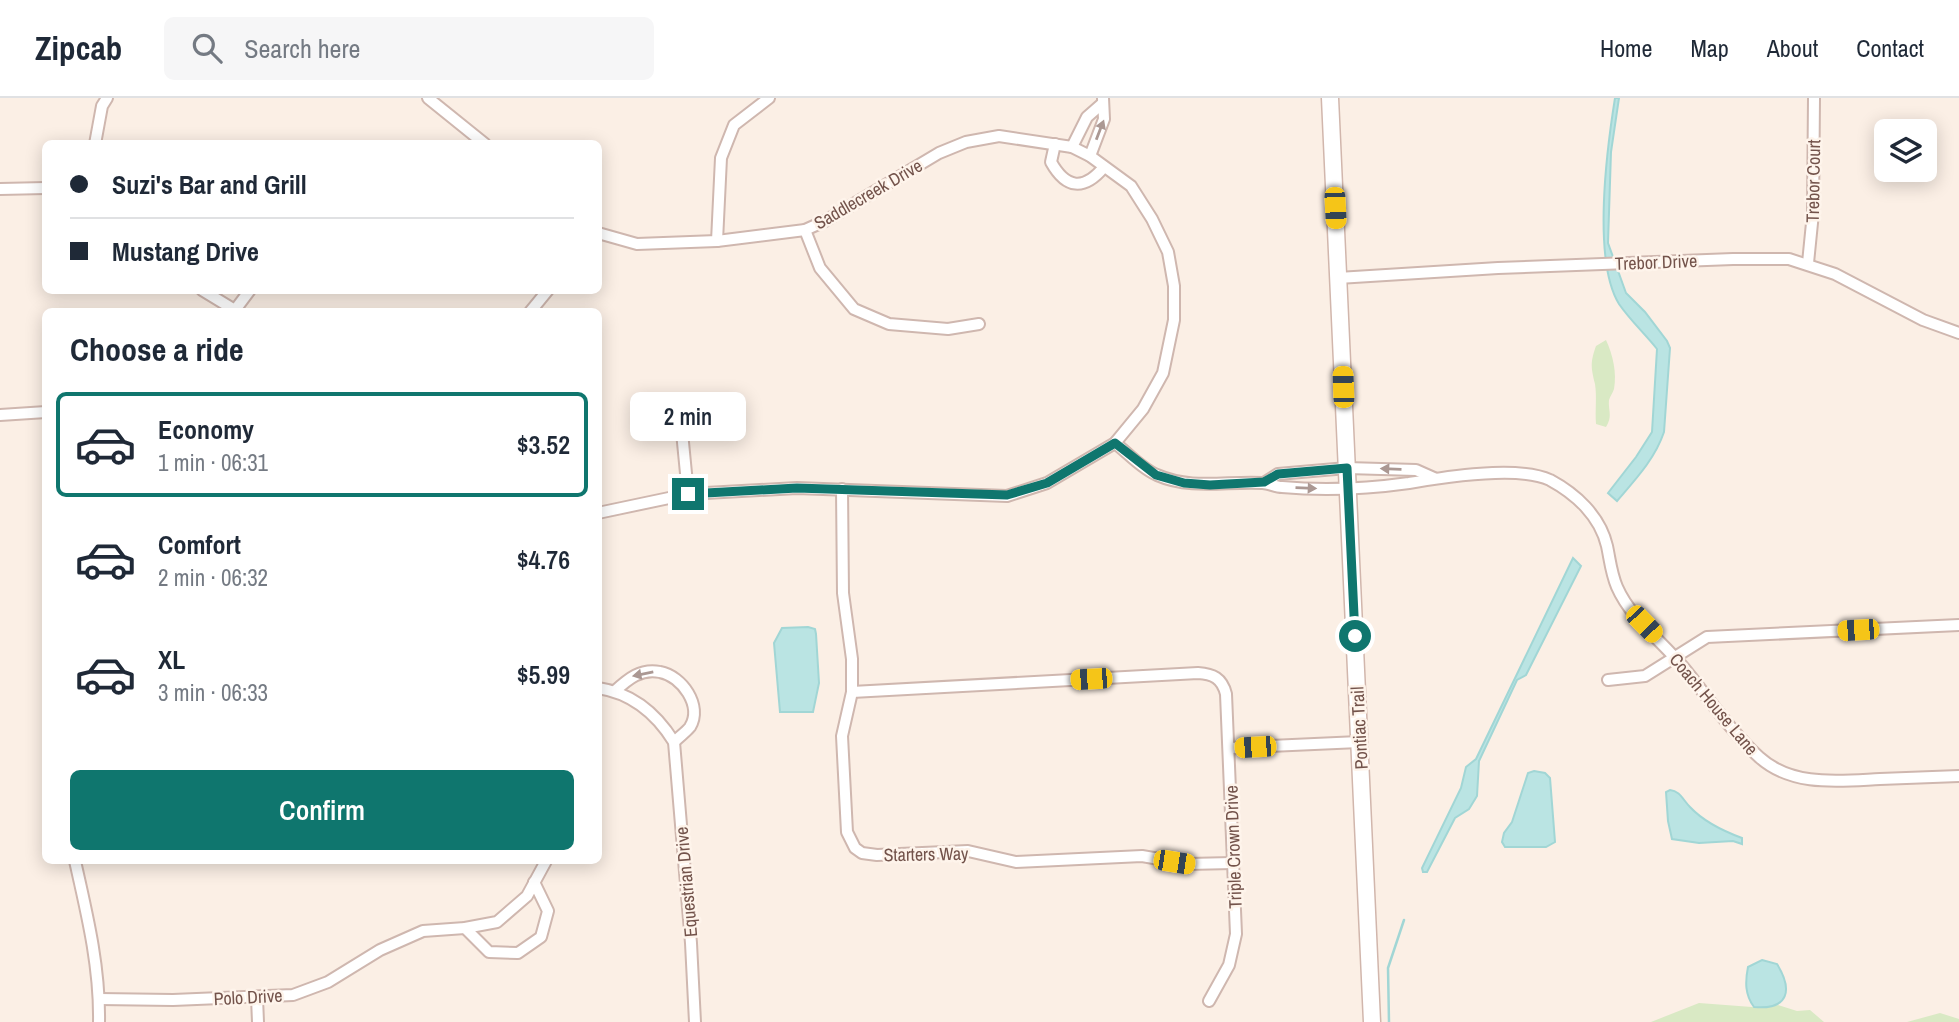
<!DOCTYPE html>
<html lang="en">
<head>
<meta charset="utf-8">
<style>
	body { margin:0; font-family:"Archivo Narrow",sans-serif; background:#f6f6f7; color:#1f2937; height:100vh; display:flex; flex-direction:column; font-size:26px; white-space:nowrap }
	* { box-sizing:border-box; margin:0 }
	p { font-size:23px; color:#747a83 }
	.icon { flex:none; width:38px; height:38px; fill:none; stroke:currentColor; stroke-width:2; stroke-linecap:round; stroke-linejoin:round }
	.map { position:relative; flex:1; overflow:hidden }
	.side { position:absolute; left:42px; top:210px; width:560px; height:556px; display:flex; flex-direction:column; background:#fff; border-radius:10px; box-shadow:0 4px 18px #0003 }
	.side>* { flex:none }
	.banner { position:absolute; left:42px; top:42px; width:560px; height:154px; border-radius:10px; box-shadow:0 4px 18px #0003; display:grid; align-content:center; height:154px; padding:0 28px; background:#fff }
	.controls { position:absolute; left:1874px; top:21px; display:grid; gap:14px }
	.controls a { display:grid; place-items:center; width:63px; height:63px; border-radius:10px; background:#fff; box-shadow:0 4px 18px #0003; font-size:35px }
	.end { position:absolute; width:32px; height:32px; margin:-16px; border:9px solid #0f766e; background:#fff; box-shadow:0 0 0 4px #fff }
	.from { border-radius:50% }
	.bubble { position:absolute; height:49px; border-radius:10px; background:#fff; box-shadow:0 4px 18px #0003; font-size:23px; font-weight:600; line-height:49px; text-align:center }
	.car { position:absolute; width:21px; height:42px; margin:-21px -10px; border-radius:9px; box-shadow:0 0 5px 2px #0007; background:linear-gradient(#f5c518 24%,#345 0 40%,#f5c518 0 76%,#345 0 86%,#f5c518 0) }
	.banner b { display:flex; align-items:center; gap:24px; height:66px; font-size:26px }
	.banner b+b { border-top:2px solid #e0e1e3 }
	.banner i { width:18px; height:18px; background:#1f2937 }
	ul { padding:0; list-style:none }
	li { display:flex; align-items:center; gap:21px; height:105px; margin:0 14px 10px; padding:0 14px; border:4px solid transparent; border-radius:10px }
	li div { flex:1 }
	li b { display:block; font-size:26px }
	li em { font-style:normal; font-weight:600 }
	li.selected { border-color:#0f766e }
	li>.icon { width:63px; height:63px; stroke-width:1.5 }
	h2 { padding:0 28px; font-size:32px; line-height:84px }
	.button { display:flex; gap:14px; margin-top:auto; padding:14px 28px }
	.button a { flex:1; height:80px; border-radius:10px; background:#0f766e; color:#fff; font-size:28px; font-weight:600; line-height:80px; text-align:center }
	header { display:flex; align-items:center; gap:42px; box-sizing:border-box; height:98px; padding:0 35px; background:#fff; border-bottom:2px solid #e0e1e3 }
	header strong { font-size:33px }
	nav { display:flex; gap:38px; margin-inline-start:auto; font-size:24px }
	.search { width:490px; height:63px; background:#f6f6f7; display:flex; align-items:center; gap:18px; box-sizing:border-box; padding:0 24px; border-radius:10px; color:#747a83; font-size:26px }
	.map>svg:first-child { display:block }
</style>
</head>
<body>
<header>
<strong>Zipcab</strong>
<div class="search"><svg class="icon" aria-label="search" viewBox="0 0 24 24"><circle cx="10" cy="10" r="6"/><path d="M15 15l6 6"/></svg>Search here</div>
<nav><a>Home</a><a>Map</a><a>About</a><a>Contact</a></nav>
</header>
<div class="map">
<svg width="1959" height="924" viewBox="0 0 1959 924">
	<rect width="100%" height="100%" fill="#fbefe5"/>
	<g fill="#d9e9c4">
		<path d="M1606,242C1613,257 1617,275 1614,291C1613,295 1610,298 1609,302C1608,313 1613,318 1606,329L1596,326C1595,313 1597,298 1595,286C1591,269 1590,265 1596,248Z"/>
		<path d="M1699,905L1765,910L1778,907L1797,913L1810,912L1824,924H1651Z"/>
		<path d="M1940,915L1959,921V924H1907Z"/>
	</g>
	<g fill="#bae4e3" stroke="#a1d6d5" stroke-width="2">
		<path d="M1615,0H1619L1611,54L1608,145L1626,195L1645,214L1667,243L1670,250L1664,334C1655,361 1635,382 1617,403L1608,395L1636,359L1652,334L1657,251C1645,236 1630,222 1619,206C1592,162 1607,50 1615,0Z"/>
		<path d="M1573,460L1581,468L1526,577L1517,582L1479,663L1477,698L1469,711L1455,720L1427,774H1423L1422,770L1461,690L1466,669L1476,661Z"/>
		<path d="M808,529L815,531L816,536L819,585L813,614H780L774,545L782,530Z"/>
		<path d="M1534,673L1545,675L1550,680L1555,744L1546,749H1505L1502,744L1504,735L1512,724L1528,675Z"/>
		<path d="M1670,692C1680,693 1683,702 1690,709C1704,724 1723,733 1742,740V746L1733,743L1699,745L1672,741L1668,723L1666,694Z"/>
		<path d="M1762,862L1777,866C1793,892 1789,912 1754,909C1745,897 1745,884 1748,869Z"/>
	</g>
	<g fill="none" stroke-linecap="round" stroke-linejoin="round">
		<path stroke="#a1d6d5" stroke-width="2.5" d="M1389,924L1388,870L1404,822"/>
		<g stroke="#cfb7af" stroke-width="14">
			<g id="minor">
				<path d="M428,0L485,46"/>
				<path d="M95,46L102,8L107,0"/>
				<path d="M1055,46L1051,64C1066,91 1084,93 1104,69"/>
				<path d="M1072,49L1087,19L1103,5"/>
				<path d="M1090,58L1104,21L1103,0"/>
				<path d="M0,91L46,90"/>
				<path d="M805,132L820,170L854,211L889,226L948,231L979,226"/>
				<path d="M598,135L637,146L717,143L805,132L825,123L939,55L966,44L999,38L1072,49L1090,58L1131,88L1152,121L1168,154L1174,188V222L1163,275L1143,311L1115,345L1047,385L1007,398L797,390L688,396L598,415"/>
				<path d="M717,143L721,60L734,27L769,0"/>
				<path d="M1808,165L1813,115L1814,0"/>
				<path d="M1338,180L1498,170L1733,161H1789L1835,176L1923,222L1959,235"/>
				<path d="M202,192L238,214"/>
				<path d="M235,212L250,192"/>
				<path d="M530,214L548,192"/>
				<path d="M688,316L682,334L688,396"/>
				<path d="M0,317L46,314"/>
				<path d="M1115,345C1128,355 1142,371 1157,377C1191,392 1226,383 1262,385C1269,385 1275,389 1282,389C1324,393 1366,391 1409,385C1444,379 1518,367 1550,382C1576,396 1600,418 1607,448C1610,462 1611,475 1617,489C1631,521 1662,543 1684,570C1707,598 1732,635 1759,659C1792,689 1838,683 1880,681C1906,680 1933,679 1959,678"/>
				<path d="M1264,385L1278,376L1347,370L1416,372L1434,380"/>
				<path d="M842,391L843,495L852,561V594L842,638L847,734L855,750L862,755L877,757L968,753L1016,764L1142,758L1188,766L1233,765"/>
				<path d="M1608,582L1645,578L1707,539L1959,527"/>
				<path d="M598,590C632,595 656,615 674,644L691,845L695,924"/>
				<path d="M615,593C628,581 641,570 660,574C682,578 703,608 690,629C686,634 679,639 674,644"/>
				<path d="M852,594L1198,575C1213,576 1222,580 1226,596L1236,836L1229,867L1209,903"/>
				<path d="M1229,650L1359,644"/>
				<path d="M75,763C87,816 100,869 99,924"/>
				<path d="M465,830L489,854L518,855L541,839L548,813L534,784"/>
				<path d="M257,900L258,924"/>
				<path d="M99,901L173,902L293,897L328,884L380,852L423,833L465,830L497,824L527,798L546,763"/>
			</g>
		</g>
		<g stroke="#d1b6ac" stroke-width="19">
			<path id="secondary" d="M1330,0L1372,924"/>
		</g>
		<use href="#minor" stroke="#fff" stroke-width="10"/>
		<use href="#secondary" stroke="#fff" stroke-width="16"/>
	</g>
	<defs><path id="oneway-solid" d="M-6-.8H1V-3.2L6.5 0L1 3.2V.8H-6Z" transform="scale(1.75)"/></defs>
	<g fill="#ab9893">
		<use href="#oneway-solid" transform="translate(1100 32) rotate(-69)"/>
		<use href="#oneway-solid" transform="translate(1391 371) rotate(-178)"/>
		<use href="#oneway-solid" transform="translate(1306 390) rotate(2)"/>
		<use href="#oneway-solid" transform="translate(643 576) rotate(169)"/>
	</g>
	<g fill="none" stroke-linecap="round" stroke-linejoin="round">
		<path stroke="#0f766e" stroke-width="9" d="M688,396L797,390L1007,397L1047,385L1115,345L1156,377L1184,385L1210,387L1264,384L1278,376L1347,370L1355,538"/>
	</g>
	<g text-anchor="middle" dominant-baseline="central" stroke-width="5" stroke-linejoin="round" paint-order="stroke">
		<g font-size="18" fill="#73534b" stroke="#fef4eb">
			<text transform="translate(1813 83) rotate(-89)">Trebor Court</text>
			<text transform="translate(868 96) rotate(-30)">Saddlecreek Drive</text>
			<text transform="translate(1656 164) rotate(-2)">Trebor Drive</text>
			<text transform="translate(1714 606) rotate(50)">Coach House Lane</text>
			<text transform="translate(1359 630) rotate(-93)">Pontiac Trail</text>
			<text transform="translate(1233 749) rotate(-92)">Triple Crown Drive</text>
			<text transform="translate(926 756) rotate(-1)">Starters Way</text>
			<text transform="translate(686 784) rotate(-95)">Equestrian Drive</text>
			<text transform="translate(248 899) rotate(-3)">Polo Drive</text>
		</g>
	</g>
</svg>
<div class="controls">
<a><svg class="icon" aria-label="layers" viewBox="0 0 24 24"><path d="M12 4l9 5-9 5-9-5zM3 14l9 5 9-5"/></svg></a>
</div>
<i class="end from" style="left:1355px;top:538px"></i>
<i class="end" style="left:688px;top:396px"></i>
<div class="bubble" style="left:630px;top:294px;width:116px">2 min</div>
<i class="car" style="left:1335px;top:110px;rotate:177deg"></i>
<i class="car" style="left:1343px;top:289px;rotate:358deg"></i>
<i class="car" style="left:1644px;top:526px;rotate:136deg"></i>
<i class="car" style="left:1858px;top:532px;rotate:267deg"></i>
<i class="car" style="left:1091px;top:581px;rotate:267deg"></i>
<i class="car" style="left:1255px;top:649px;rotate:267deg"></i>
<i class="car" style="left:1174px;top:764px;rotate:99deg"></i>
<div class="banner">
<b><i class="from"></i>Suzi's Bar and Grill</b>
<b><i></i>Mustang Drive</b>
</div>
<section class="side">
<h2>Choose a ride</h2>
<ul>
<li class="selected"><svg class="icon" aria-label="car" viewBox="0 0 24 24"><path d="M5 17H2v-5l4-1 3-4h7l3 4 3 1v5h-3M9 17h6M6 11h13"/><circle cx="7" cy="17" r="2"/><circle cx="17" cy="17" r="2"/></svg><div><b>Economy</b><p>1 min · 06:31</p></div><em>$3.52</em></li>
<li><svg class="icon" aria-label="car" viewBox="0 0 24 24"><path d="M5 17H2v-5l4-1 3-4h7l3 4 3 1v5h-3M9 17h6M6 11h13"/><circle cx="7" cy="17" r="2"/><circle cx="17" cy="17" r="2"/></svg><div><b>Comfort</b><p>2 min · 06:32</p></div><em>$4.76</em></li>
<li><svg class="icon" aria-label="car" viewBox="0 0 24 24"><path d="M5 17H2v-5l4-1 3-4h7l3 4 3 1v5h-3M9 17h6M6 11h13"/><circle cx="7" cy="17" r="2"/><circle cx="17" cy="17" r="2"/></svg><div><b>XL</b><p>3 min · 06:33</p></div><em>$5.99</em></li>
</ul>
<div class="button"><a>Confirm</a></div>
</section>
</div>
</body>
</html>
